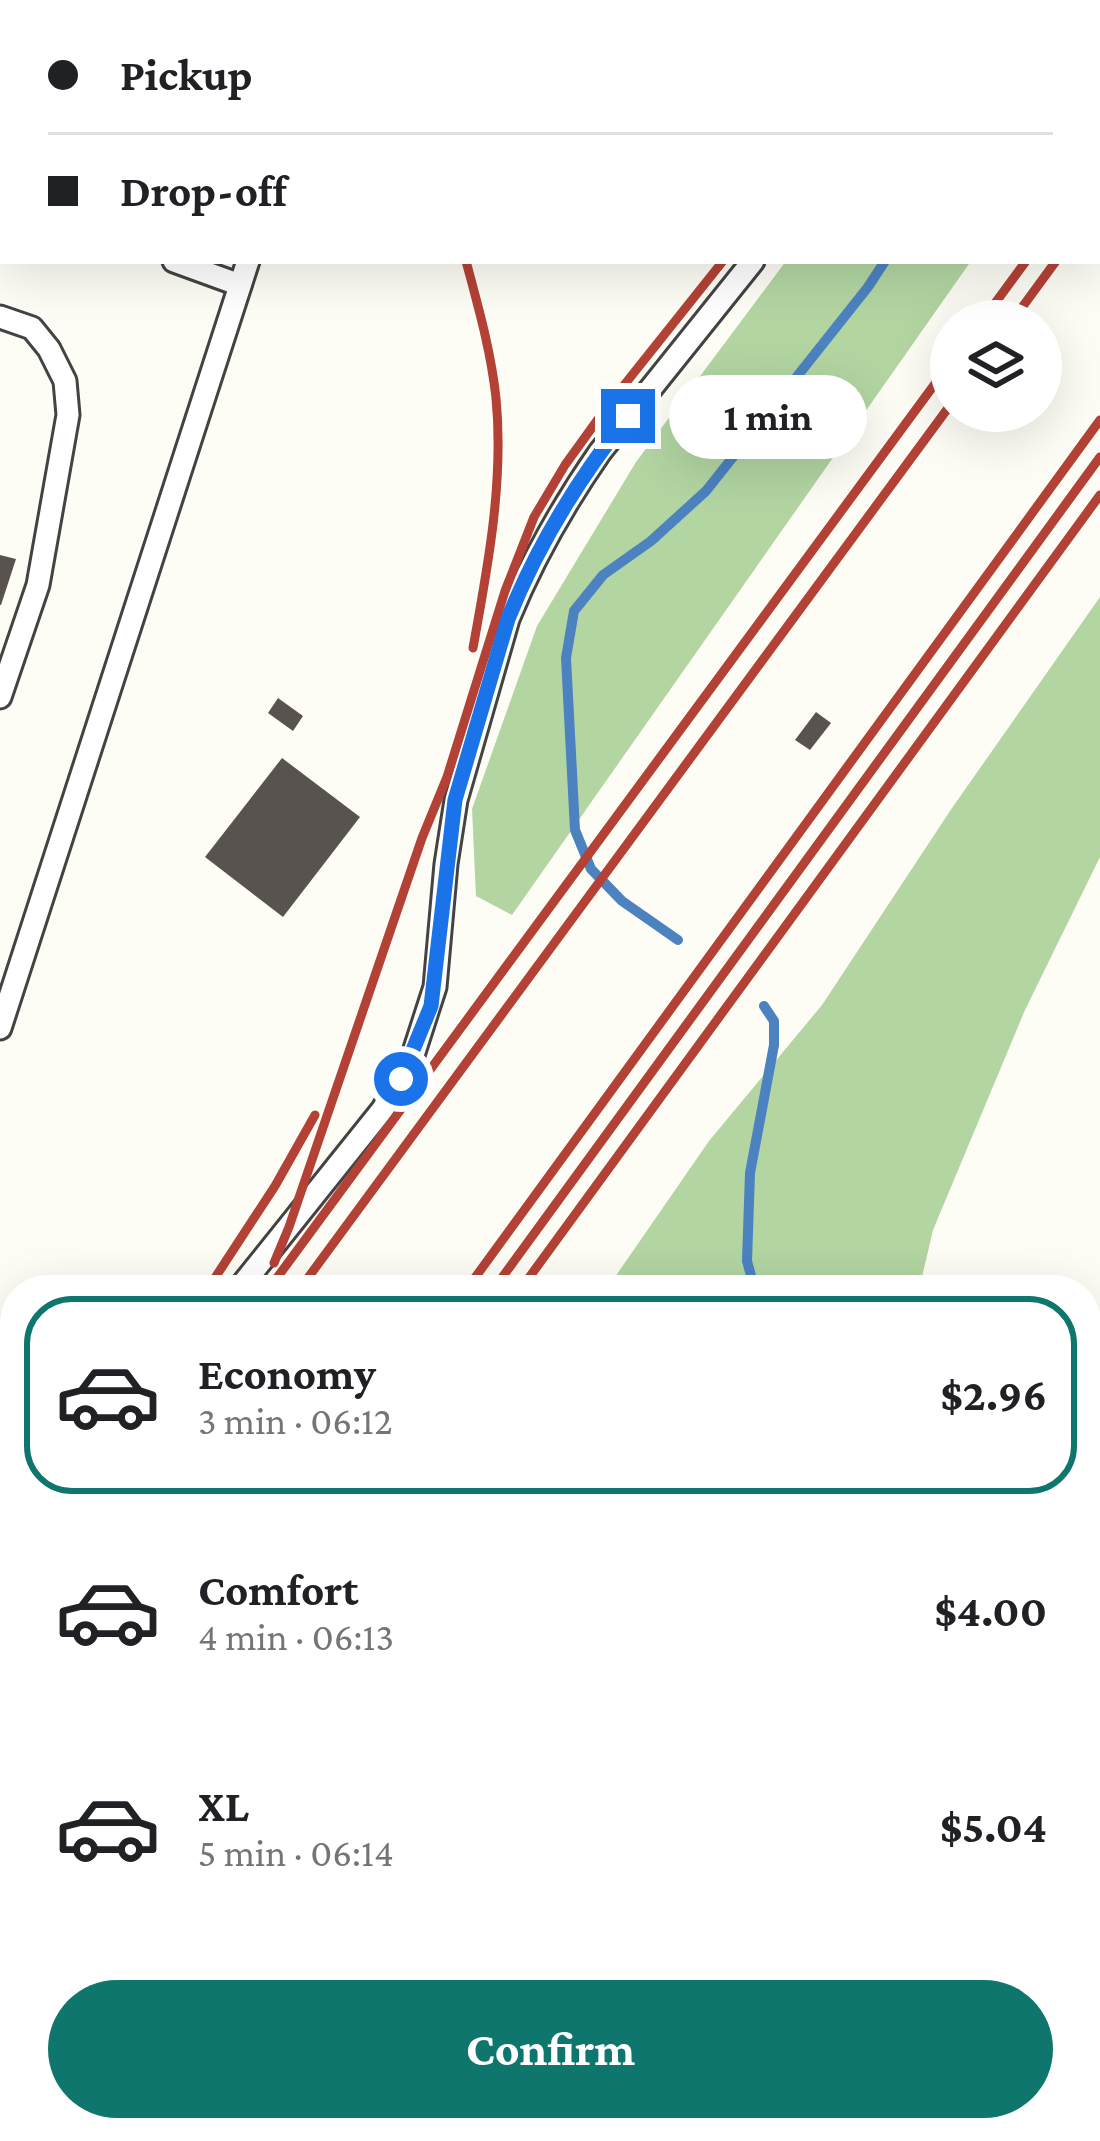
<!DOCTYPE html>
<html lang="en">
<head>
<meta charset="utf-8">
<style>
	body { margin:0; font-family:"Crimson Pro",serif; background:#f6f6f6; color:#202124; height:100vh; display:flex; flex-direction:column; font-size:45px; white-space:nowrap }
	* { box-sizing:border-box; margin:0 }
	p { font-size:39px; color:#757577 }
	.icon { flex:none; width:66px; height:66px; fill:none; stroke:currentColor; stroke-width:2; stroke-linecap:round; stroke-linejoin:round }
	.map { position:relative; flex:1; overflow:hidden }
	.sheet { position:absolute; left:0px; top:1275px; width:1101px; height:867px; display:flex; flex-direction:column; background:#fff; border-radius:48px 48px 0 0; box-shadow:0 12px 48px #0002 }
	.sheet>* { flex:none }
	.hud { position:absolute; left:0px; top:0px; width:1101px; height:264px; box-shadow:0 12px 48px #0002; display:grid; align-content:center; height:264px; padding:0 48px; background:#fff }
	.tools { position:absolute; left:930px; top:300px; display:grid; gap:24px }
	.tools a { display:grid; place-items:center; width:132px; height:132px; border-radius:50%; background:#fff; box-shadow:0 12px 48px #0002; font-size:60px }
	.end { position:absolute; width:54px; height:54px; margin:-27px; border:15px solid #1a73e8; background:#fff; box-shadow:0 0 0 6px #fff }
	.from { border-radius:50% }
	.bubble { position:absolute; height:84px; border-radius:42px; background:#fff; box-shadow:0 12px 48px #0002; font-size:39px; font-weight:700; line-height:84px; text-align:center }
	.hud b { display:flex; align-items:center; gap:42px; height:114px; font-size:45px }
	.hud b+b { border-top:3px solid #e0e0e0 }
	.hud i { width:30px; height:30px; background:#202124 }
	ul { padding:21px 0 0; list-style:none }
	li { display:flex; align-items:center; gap:36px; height:198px; margin:0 24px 18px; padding:0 24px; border:6px solid transparent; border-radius:48px }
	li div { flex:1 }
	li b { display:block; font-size:45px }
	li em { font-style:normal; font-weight:700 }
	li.current { border-color:#0f766e }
	li>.icon { width:108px; height:108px; stroke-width:1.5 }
	.button { display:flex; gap:24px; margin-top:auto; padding:24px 48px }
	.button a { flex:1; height:138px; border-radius:72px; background:#0f766e; color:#fff; font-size:48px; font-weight:700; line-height:138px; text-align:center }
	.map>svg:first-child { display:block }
</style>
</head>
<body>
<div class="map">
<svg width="1100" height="2141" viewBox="0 0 1100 2141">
	<rect width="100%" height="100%" fill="#fefdf5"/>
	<g fill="#b2d5a2">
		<path d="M786,261H971L512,915L476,896L472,809L537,626L636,462Z"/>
		<path d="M1100,597V857L1025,1010L933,1230L919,1290H606L709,1141L822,1005L952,808Z"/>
		<path d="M15,2121V2127H660L648,2141H0Z"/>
	</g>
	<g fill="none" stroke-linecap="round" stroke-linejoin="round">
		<g stroke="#4c82c0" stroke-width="10">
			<path d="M1032,3L1034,0"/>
			<path d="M678,940L622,901L591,869L575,830L566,658L574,611L603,575L651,541L706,491L868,287L885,261"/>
			<path d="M755,1290L747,1261L750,1173L774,1045V1021L764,1006"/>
			<path d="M469,2141L490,2127"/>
		</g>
	</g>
	<g fill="#58534e">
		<path d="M0,555L16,559L1,605H0Z"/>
		<path d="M278,698L303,716L293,731L268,713Z"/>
		<path d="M816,712L831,723L810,750L795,740Z"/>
		<path d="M282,758L360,817L283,917L205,857Z"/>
	</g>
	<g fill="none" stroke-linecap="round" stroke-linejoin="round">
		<g stroke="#434343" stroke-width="27">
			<g id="service">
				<path d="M265,0L267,3"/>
				<path d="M63,3L64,0"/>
				<path d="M957,3L959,0"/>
				<path d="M0,181L3,173"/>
				<path d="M0,198L3,199"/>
				<path d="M174,261L240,285"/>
				<path d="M0,317L32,328L49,349L65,381L68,415L38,585L0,697"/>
				<path d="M0,1028L248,261"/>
				<path d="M238,1290L383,1109L414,1052L435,987L446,864L456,800L508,619C532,560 564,504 600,452L753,261"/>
				<path d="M0,1618L15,1597"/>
			</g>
		</g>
		<g stroke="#212121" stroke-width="72">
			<g id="motorway">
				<path d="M1086,1606L1100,1554"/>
				<path d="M899,2141L906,2127"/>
				<path d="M1082,2141L1100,2073"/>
			</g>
		</g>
		<use href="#service" stroke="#fff" stroke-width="21"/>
		<use href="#motorway" stroke="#e6b46b" stroke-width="66"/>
		<g stroke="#b34136" stroke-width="9">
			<path d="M368,0L370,3"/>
			<path d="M927,3L929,0"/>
			<path d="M1098,163L1100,160"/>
			<path d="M1098,204L1100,202"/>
			<path d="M466,261C478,306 491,351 496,398C504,481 488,566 473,648"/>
			<path d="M982,321L1026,261"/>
			<path d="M1012,321L1056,261"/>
			<path d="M274,1263L289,1227L422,838L447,777L505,591L534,517L565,465L609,404L723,261"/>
			<path d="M207,1290L275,1186L315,1115"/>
			<path d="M268,1290L951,362"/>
			<path d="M299,1290L951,404"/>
			<path d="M466,1290L1100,420"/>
			<path d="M493,1290L1100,457"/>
			<path d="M520,1290L1100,495"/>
			<path d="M0,1577L15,1556"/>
			<path d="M0,1653L15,1633"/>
			<path d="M0,1695L15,1675"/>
			<path d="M0,1785L15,1758"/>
			<path d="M0,1929L15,1908"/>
			<path d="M0,1966L15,1945"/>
			<path d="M0,2003L15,1983"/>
		</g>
	</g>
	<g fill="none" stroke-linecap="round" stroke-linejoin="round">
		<path stroke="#1a73e8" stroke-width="15" d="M401,1079L431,1006L455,800L508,619C537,546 579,478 628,416"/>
	</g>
</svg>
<div class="tools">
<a><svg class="icon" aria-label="layers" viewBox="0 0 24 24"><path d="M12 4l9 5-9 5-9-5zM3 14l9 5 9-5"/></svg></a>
</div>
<i class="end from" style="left:401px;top:1079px"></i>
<i class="end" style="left:628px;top:416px"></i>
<div class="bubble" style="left:669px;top:375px;width:198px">1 min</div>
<div class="hud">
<b><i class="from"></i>Pickup</b>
<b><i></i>Drop-off</b>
</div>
<section class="sheet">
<ul>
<li class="current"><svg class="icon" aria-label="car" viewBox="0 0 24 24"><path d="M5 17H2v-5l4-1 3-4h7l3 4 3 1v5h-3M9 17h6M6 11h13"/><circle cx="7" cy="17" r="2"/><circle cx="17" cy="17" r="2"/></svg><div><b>Economy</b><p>3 min · 06:12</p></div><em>$2.96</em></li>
<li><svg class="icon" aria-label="car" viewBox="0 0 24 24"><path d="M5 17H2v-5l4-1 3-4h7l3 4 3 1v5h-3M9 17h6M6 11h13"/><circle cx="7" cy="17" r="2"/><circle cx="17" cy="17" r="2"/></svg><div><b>Comfort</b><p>4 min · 06:13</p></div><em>$4.00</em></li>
<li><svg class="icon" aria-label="car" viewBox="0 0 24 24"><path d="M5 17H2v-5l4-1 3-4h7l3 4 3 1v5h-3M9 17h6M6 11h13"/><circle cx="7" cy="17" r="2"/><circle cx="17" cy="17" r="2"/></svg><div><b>XL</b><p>5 min · 06:14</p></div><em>$5.04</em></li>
</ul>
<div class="button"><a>Confirm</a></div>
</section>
</div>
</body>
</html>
